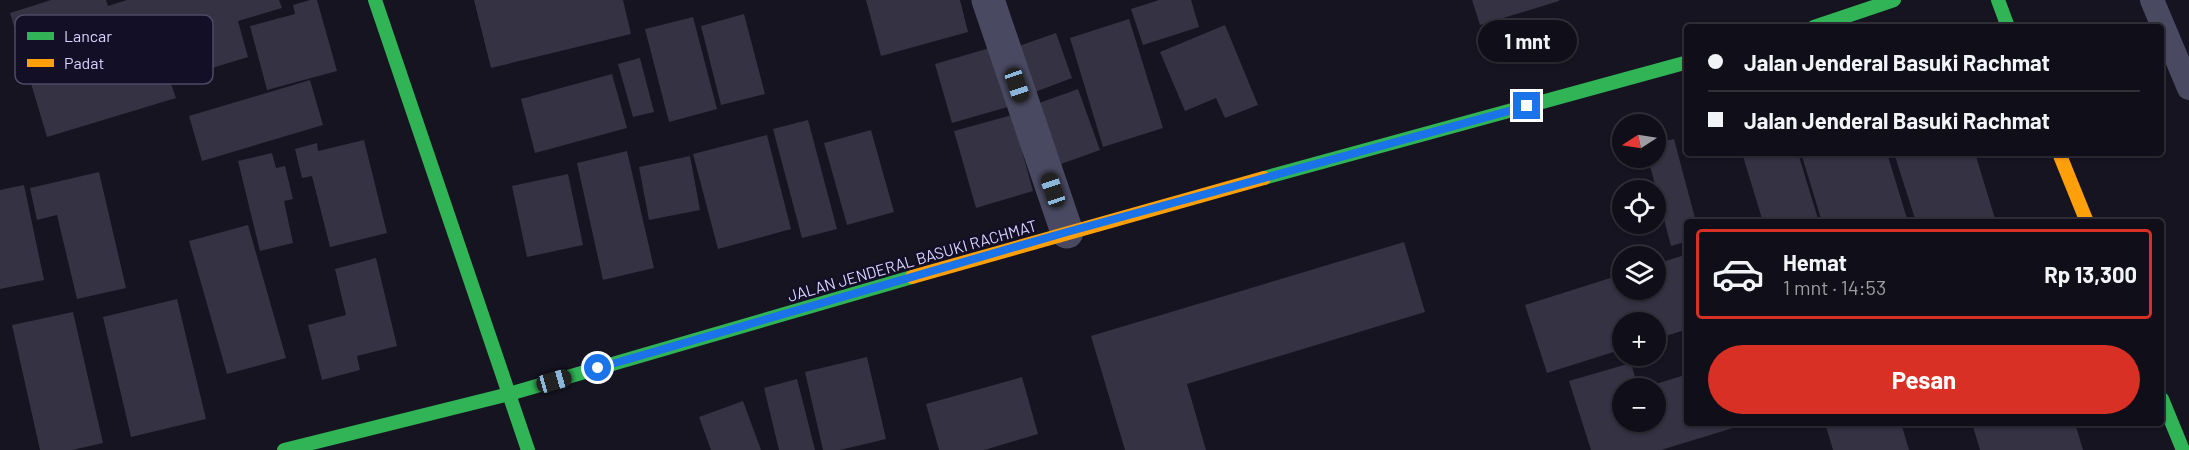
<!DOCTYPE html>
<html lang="id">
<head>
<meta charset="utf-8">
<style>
	body { margin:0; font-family:Barlow,sans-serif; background:#1e1d26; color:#f1f3f6; height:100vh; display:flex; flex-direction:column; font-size:22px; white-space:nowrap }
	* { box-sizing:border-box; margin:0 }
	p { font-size:20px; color:#9c9ca2 }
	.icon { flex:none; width:33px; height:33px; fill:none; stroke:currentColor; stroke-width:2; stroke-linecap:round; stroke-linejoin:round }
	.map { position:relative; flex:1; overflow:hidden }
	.side { position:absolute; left:1684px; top:219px; width:480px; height:207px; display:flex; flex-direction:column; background:#100f19; border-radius:6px; box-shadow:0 2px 4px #0004,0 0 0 2px #302f38 }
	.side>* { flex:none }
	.hud { position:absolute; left:1684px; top:24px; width:480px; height:132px; border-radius:6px; box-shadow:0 2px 4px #0004,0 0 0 2px #302f38; display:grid; align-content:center; height:132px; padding:0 24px; background:#100f19 }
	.needle { width:39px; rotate:258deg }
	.fabs { position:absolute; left:1612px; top:114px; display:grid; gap:12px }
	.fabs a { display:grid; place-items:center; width:54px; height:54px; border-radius:50%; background:#100f19; box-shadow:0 2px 4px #0004,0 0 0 2px #302f38; font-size:30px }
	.end { position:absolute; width:27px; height:27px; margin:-14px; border:8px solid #1a73e8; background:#fff; box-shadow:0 0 0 3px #fff }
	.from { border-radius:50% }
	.bubble { position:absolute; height:42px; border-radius:21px; background:#100f19; box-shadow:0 2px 4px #0004,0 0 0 2px #302f38; font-size:20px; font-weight:700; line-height:42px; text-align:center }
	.car { position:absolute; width:18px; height:36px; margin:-18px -9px; border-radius:8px; box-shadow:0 0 4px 2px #0007; background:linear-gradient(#222 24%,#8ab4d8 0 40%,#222 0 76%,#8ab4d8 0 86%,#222 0) }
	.hud b { display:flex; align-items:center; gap:21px; height:57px; font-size:22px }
	.hud b+b { border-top:2px solid #302f38 }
	.hud i { width:15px; height:15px; background:#f1f3f6 }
	ul { padding:10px 0 0; list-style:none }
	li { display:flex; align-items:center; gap:18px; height:90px; margin:0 12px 9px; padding:0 12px; border:3px solid transparent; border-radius:6px }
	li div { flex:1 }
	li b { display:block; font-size:22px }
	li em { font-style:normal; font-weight:700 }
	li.selected { border-color:#d93025 }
	li>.icon { width:54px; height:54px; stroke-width:1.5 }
	.primary-button { display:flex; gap:12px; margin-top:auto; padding:12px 24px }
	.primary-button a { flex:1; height:69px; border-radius:36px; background:#d93025; color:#fff; font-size:24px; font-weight:700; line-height:69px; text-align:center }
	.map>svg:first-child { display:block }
</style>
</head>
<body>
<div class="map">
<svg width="2189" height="450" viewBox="0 0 2189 450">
	<rect width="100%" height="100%" fill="#161421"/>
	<g fill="#343243">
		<path d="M51,0H106L108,6L127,0H279L282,8L238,21L248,57L170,81L176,98L47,137L10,13Z"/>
		<path d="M310,0H317L337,71L267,90L250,26L295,14L293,5Z"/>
		<path d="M474,0H623L631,34L491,68Z"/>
		<path d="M866,0H960L968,32L881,56Z"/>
		<path d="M1159,0H1191L1199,27L1143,45L1131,9Z"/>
		<path d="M1472,0H1559V1L1480,25Z"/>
		<path d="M744,14L765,94L721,105L701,26Z"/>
		<path d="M693,17L717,109L669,122L645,29Z"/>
		<path d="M1129,19L1163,128L1103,147L1070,38Z"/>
		<path d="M1225,25L1258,105L1225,118L1216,98L1185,111L1160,52Z"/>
		<path d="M1056,33L1072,78L1035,92L1019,46Z"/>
		<path d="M993,47L1011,106L952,123L935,64Z"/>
		<path d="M640,58L654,112L633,117L618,64Z"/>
		<path d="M612,74L627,128L535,153L521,99Z"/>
		<path d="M310,80L323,125L202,161L189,116Z"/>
		<path d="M1078,89L1100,150L1061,164L1039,103Z"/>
		<path d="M1012,115L1033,191L976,208L954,131Z"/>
		<path d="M808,120L837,229L802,238L773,129Z"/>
		<path d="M871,130L894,212L847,225L824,143Z"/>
		<path d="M767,135L791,229L718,249L693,154Z"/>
		<path d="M1674,139L1696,222H1688V241L1671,246L1648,158H1656V143Z"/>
		<path d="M364,140L387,233L330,247L312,176L302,178L295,149L317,143L318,151Z"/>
		<path d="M627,151L654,268L603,280L577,163Z"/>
		<path d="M272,153L276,168L285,166L293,199L284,201L293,243L260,251L238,161Z"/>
		<path d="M1742,153H1798L1819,222H1763Z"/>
		<path d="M1801,153H1887L1908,222H1822Z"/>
		<path d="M1894,153H1975L1996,222H1916Z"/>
		<path d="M690,156L700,210L649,220L639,167Z"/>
		<path d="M99,172L126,288L77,299L57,215L37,220L30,188Z"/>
		<path d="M568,174L583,245L527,257L512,186Z"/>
		<path d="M24,185L44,280L0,289V190Z"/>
		<path d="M248,225L286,358L227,374L189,241Z"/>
		<path d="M1404,242L1425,312L1187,384L1206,450H1125L1091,336Z"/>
		<path d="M1688,254V329L1656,339V322H1623V349L1547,373L1525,305L1623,274V290H1656V264Z"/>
		<path d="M376,258L397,346L357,356L360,370L322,380L308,325L346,315L335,269Z"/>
		<path d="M177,299L206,419L131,437L103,317Z"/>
		<path d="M73,312L103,443L72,450H40L12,325Z"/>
		<path d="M867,357L886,439L840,450H823L805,372Z"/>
		<path d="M1631,363L1638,388H1623V422H1656V388H1643L1688,374V423L1746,424L1661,450H1591L1569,381Z"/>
		<path d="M1022,377L1038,434L984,450H939L926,404Z"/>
		<path d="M797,379L815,450H779L764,388Z"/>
		<path d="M743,401L761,450H711L699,417Z"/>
		<path d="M1825,423H1901L1909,450H1833Z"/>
		<path d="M1972,423H2075L2083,450H1980Z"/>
	</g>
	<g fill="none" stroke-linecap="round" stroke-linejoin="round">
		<path stroke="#4a4962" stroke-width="24" d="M2152,0L2189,88"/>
		<path stroke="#4a4962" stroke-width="33" d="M988,0L1067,232"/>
		<g stroke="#30b455" stroke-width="14">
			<path d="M375,0L528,450"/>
			<path d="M1998,0L2008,27"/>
			<path d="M1814,27L1894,0"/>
			<path d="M1264,178L1688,62"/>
			<path d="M2162,399L2183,450"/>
			<path d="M284,450L509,394L912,277"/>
		</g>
		<g stroke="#ff9f0a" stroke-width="14">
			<path d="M2059,153L2087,222"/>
			<path d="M912,277L1264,178"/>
		</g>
	</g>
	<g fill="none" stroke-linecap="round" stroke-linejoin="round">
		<path stroke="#1a73e8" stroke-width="8" d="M598,368L1067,232L1527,106"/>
	</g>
	<g text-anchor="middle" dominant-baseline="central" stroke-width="5" stroke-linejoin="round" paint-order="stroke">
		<g font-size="16" fill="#d9d4ff" stroke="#130f26">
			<text transform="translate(912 260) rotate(-16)">JALAN JENDERAL BASUKI RACHMAT</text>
		</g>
	</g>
	<rect x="15" y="15" width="198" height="69" rx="9" fill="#130f26" stroke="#4e4a67" stroke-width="1.5"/>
	<rect x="27" y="32" width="27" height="8" fill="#30b455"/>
	<rect x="27" y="59" width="27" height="8" fill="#ff9f0a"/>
	<g font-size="16" fill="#d9d4ff">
		<text x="64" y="42">Lancar</text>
		<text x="64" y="69">Padat</text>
	</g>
</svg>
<div class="fabs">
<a><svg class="needle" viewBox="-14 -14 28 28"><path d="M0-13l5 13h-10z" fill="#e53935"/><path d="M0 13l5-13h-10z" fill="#9c9ca2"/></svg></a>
<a><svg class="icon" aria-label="locate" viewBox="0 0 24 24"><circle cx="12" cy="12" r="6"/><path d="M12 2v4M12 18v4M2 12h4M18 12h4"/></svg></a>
<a><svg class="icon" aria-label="layers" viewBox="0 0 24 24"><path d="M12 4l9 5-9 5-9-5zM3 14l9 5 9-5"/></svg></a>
<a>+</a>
<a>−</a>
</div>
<i class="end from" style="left:598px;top:368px"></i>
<i class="end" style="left:1527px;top:106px"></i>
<div class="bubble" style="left:1478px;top:20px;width:99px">1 mnt</div>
<i class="car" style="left:1017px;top:85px;rotate:161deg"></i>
<i class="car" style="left:1053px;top:190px;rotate:341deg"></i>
<i class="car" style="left:554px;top:381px;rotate:74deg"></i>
<div class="hud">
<b><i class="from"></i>Jalan Jenderal Basuki Rachmat</b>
<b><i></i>Jalan Jenderal Basuki Rachmat</b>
</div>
<section class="side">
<ul>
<li class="selected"><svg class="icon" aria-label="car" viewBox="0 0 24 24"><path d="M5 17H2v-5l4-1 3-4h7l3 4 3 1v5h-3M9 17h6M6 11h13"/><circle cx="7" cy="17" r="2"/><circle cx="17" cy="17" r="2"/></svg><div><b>Hemat</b><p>1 mnt · 14:53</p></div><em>Rp 13,300</em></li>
</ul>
<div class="primary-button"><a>Pesan</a></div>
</section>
</div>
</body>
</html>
